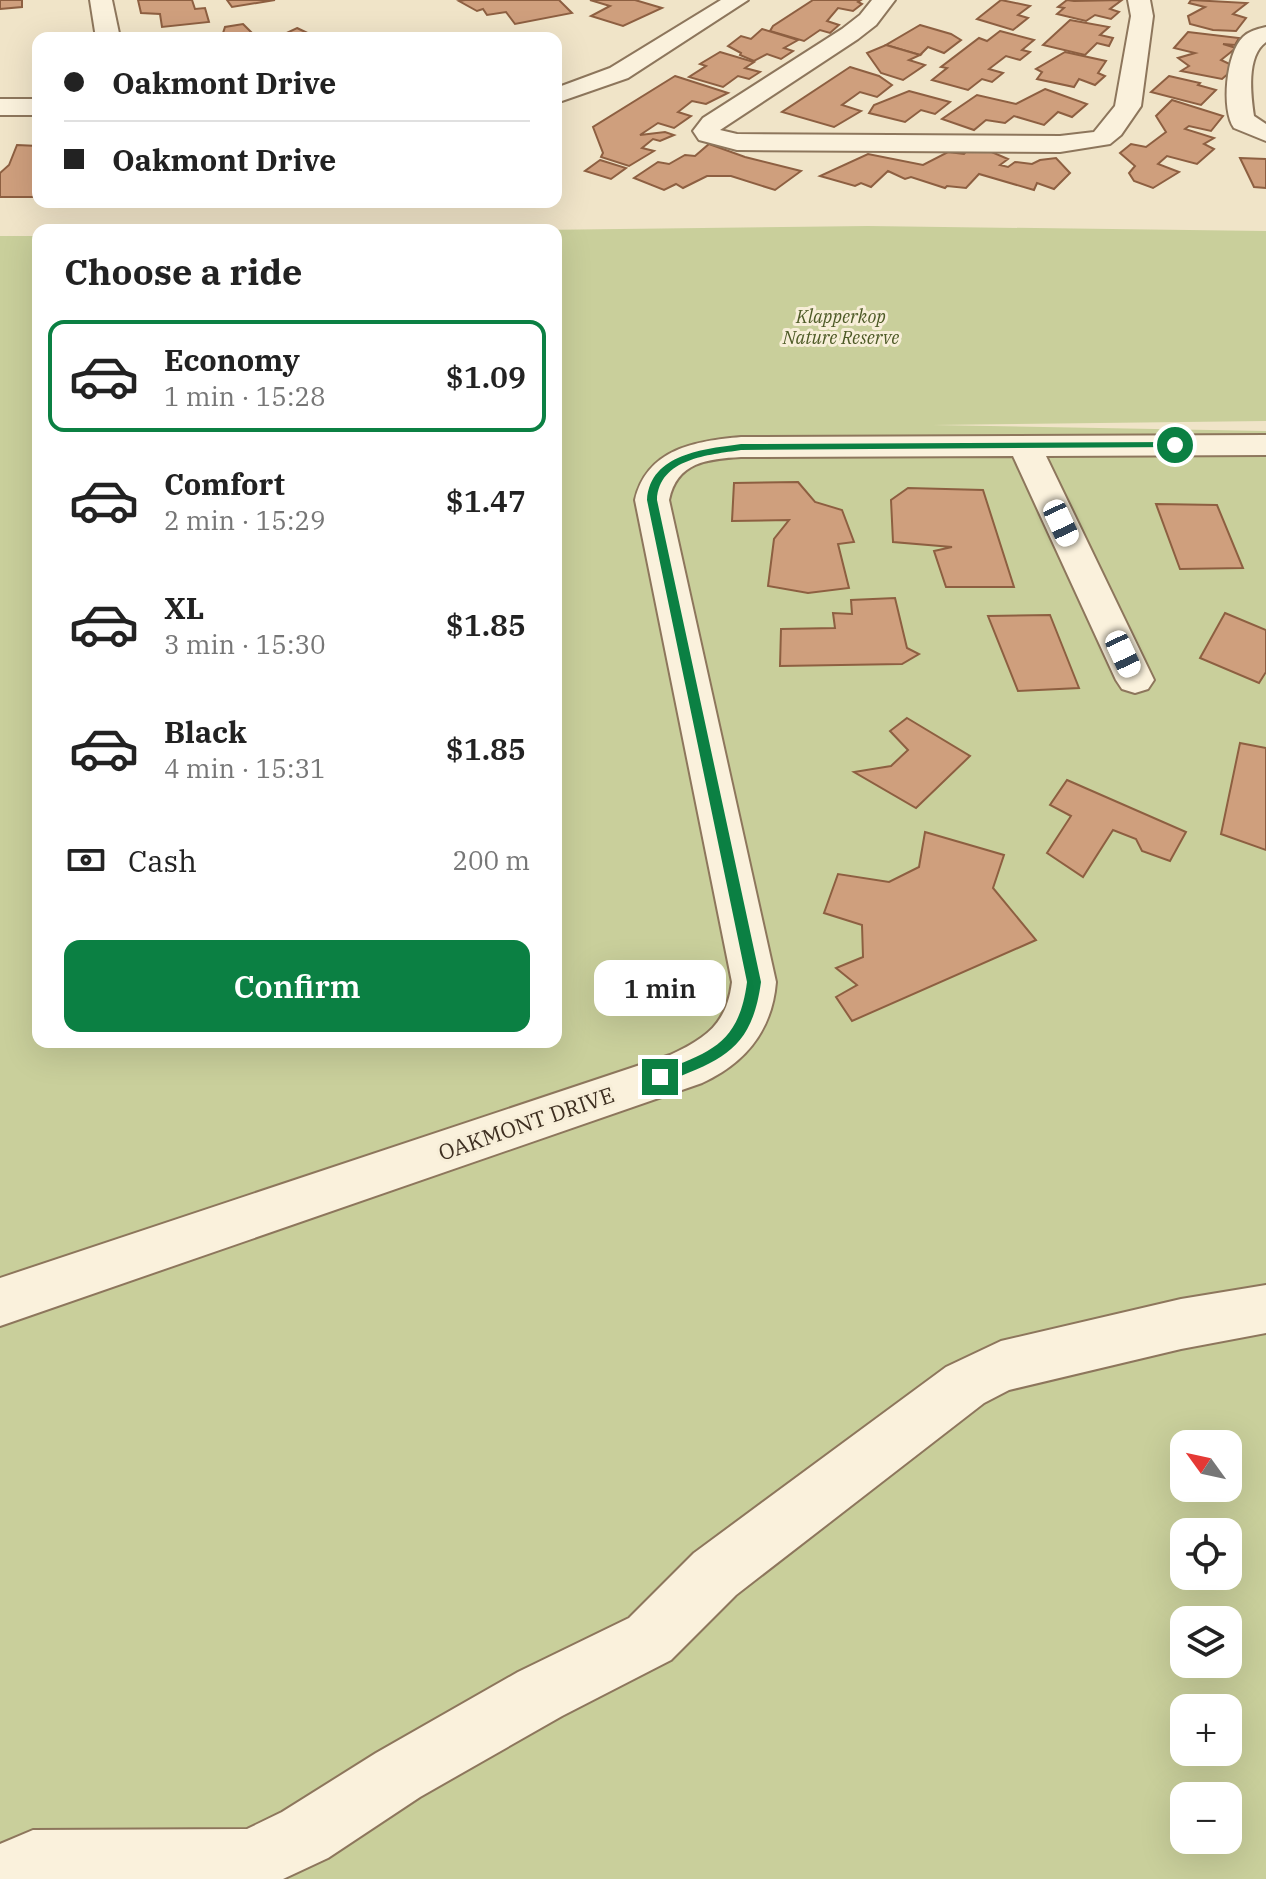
<!DOCTYPE html>
<html lang="en">
<head>
<meta charset="utf-8">
<style>
	body { margin:0; font-family:"IBM Plex Serif",serif; background:#f6f6f6; color:#222; height:100vh; display:flex; flex-direction:column; font-size:30px; white-space:nowrap }
	* { box-sizing:border-box; margin:0 }
	p { font-size:26px; color:#767676 }
	.icon { flex:none; width:44px; height:44px; fill:none; stroke:currentColor; stroke-width:2; stroke-linecap:round; stroke-linejoin:round }
	.map { position:relative; flex:1; overflow:hidden }
	.drawer { position:absolute; left:32px; top:224px; width:530px; height:824px; display:flex; flex-direction:column; background:#fff; border-radius:16px; box-shadow:0 8px 32px #0002 }
	.drawer>* { flex:none }
	.top-card { position:absolute; left:32px; top:32px; width:530px; height:176px; border-radius:16px; box-shadow:0 8px 32px #0002; display:grid; align-content:center; height:176px; padding:0 32px; background:#fff }
	.needle { width:52px; rotate:303deg }
	.buttons { position:absolute; left:1170px; top:1430px; display:grid; gap:16px }
	.buttons a { display:grid; place-items:center; width:72px; height:72px; border-radius:16px; background:#fff; box-shadow:0 8px 32px #0002; font-size:40px }
	.end { position:absolute; width:36px; height:36px; margin:-18px; border:10px solid #0b8043; background:#fff; box-shadow:0 0 0 4px #fff }
	.from { border-radius:50% }
	.bubble { position:absolute; height:56px; border-radius:16px; background:#fff; box-shadow:0 8px 32px #0002; font-size:26px; font-weight:600; line-height:56px; text-align:center }
	.car { position:absolute; width:24px; height:48px; margin:-24px -12px; border-radius:10px; box-shadow:0 0 6px 2px #0007; background:linear-gradient(#fff 24%,#345 0 40%,#fff 0 76%,#345 0 86%,#fff 0) }
	.top-card b { display:flex; align-items:center; gap:28px; height:76px; font-size:30px }
	.top-card b+b { border-top:2px solid #e0e0e0 }
	.top-card i { width:20px; height:20px; background:#222 }
	ul { padding:0; list-style:none }
	li { display:flex; align-items:center; gap:24px; height:112px; margin:0 16px 12px; padding:0 16px; border:4px solid transparent; border-radius:16px }
	li div { flex:1 }
	li b { display:block; font-size:30px }
	li em { font-style:normal; font-weight:600 }
	li.active { border-color:#0b8043 }
	li>.icon { width:72px; height:72px; stroke-width:1.5 }
	h2 { padding:0 32px; font-size:36px; line-height:96px }
	.pay { display:flex; align-items:center; gap:20px; height:88px; padding:0 32px; font-size:30px }
	.pay p { margin-inline-start:auto }
	.button { display:flex; gap:16px; margin-top:auto; padding:16px 32px }
	.button a { flex:1; height:92px; border-radius:16px; background:#0b8043; color:#fff; font-size:32px; font-weight:600; line-height:92px; text-align:center }
	.map>svg:first-child { display:block }
</style>
</head>
<body>
<div class="map">
<svg width="1266" height="1879" viewBox="0 0 1266 1879">
	<rect width="100%" height="100%" fill="#f0e4c8"/>
	<path fill="#c9cf9b" fill-rule="evenodd" d="M868,226L1266,231V421L933,425L1266,431V1879H0V236H38V1042H556V230H538ZM1184,1444H1228V1488H1184ZM1184,1532H1228V1576H1184ZM1184,1620H1228V1664H1184ZM1184,1708H1228V1752H1184ZM1184,1796H1228V1840H1184Z"/>
	<g fill="#cf9f7d" stroke="#8d5f41" stroke-width="2">
		<path d="M0,0H22V7L0,9Z"/>
		<path d="M138,0H192L195,9L205,8L209,22L162,27L160,14L141,13Z"/>
		<path d="M227,0H275L232,7Z"/>
		<path d="M465,0H559L572,13L515,24L506,12L487,15L483,9L477,11L459,1Z"/>
		<path d="M590,0H635L662,8L623,26L591,16L610,6Z"/>
		<path d="M813,0H861L858,2L862,4L853,11L838,8L827,21L839,25L830,33L820,30L804,41L770,31L773,26Z"/>
		<path d="M1001,0L1030,6L1018,15L1028,18L1013,30L977,19Z"/>
		<path d="M1067,0L1074,1L1122,0L1110,9L1119,12L1111,19L1095,15L1086,21L1057,14L1064,8L1058,7Z"/>
		<path d="M1191,0L1247,3L1233,14L1246,18L1236,31L1213,30L1190,24L1188,16L1205,7L1189,3Z"/>
		<path d="M1070,20L1109,27L1100,35L1113,38L1109,46L1097,43L1085,55L1043,45Z"/>
		<path d="M243,24L254,35L196,38L223,33L225,27Z"/>
		<path d="M920,25L951,34L961,40L944,53L928,47L920,55L886,45Z"/>
		<path d="M297,28L318,38H276Z"/>
		<path d="M762,29L798,40L784,48L793,51L781,59L767,54L754,61L740,55L741,53L728,46L741,36L751,39Z"/>
		<path d="M1000,31L1034,40L1022,50L1030,52L1020,60L1006,56L989,69L1003,73L992,82L982,79L968,90L932,80L947,68L941,67L979,38L987,41Z"/>
		<path d="M1188,32L1239,38L1235,45L1223,44L1236,48L1221,60L1236,67L1222,79L1181,71L1189,66L1178,58L1195,53L1174,48Z"/>
		<path d="M886,45L920,55L909,60L925,65L903,80L881,73L867,53Z"/>
		<path d="M720,52L754,62L745,68L760,72L749,79L738,76L723,87L689,77L706,66L700,64Z"/>
		<path d="M1065,52L1106,61L1098,73L1105,76L1095,85L1079,79L1074,87L1037,79L1042,72L1036,69Z"/>
		<path d="M850,67L879,76L892,85L877,97L860,92L842,105L861,111L834,127L782,112Z"/>
		<path d="M675,76L728,93L706,104L692,101L678,112L691,116L674,128L658,123L640,135L665,132L674,135L660,141L653,139L642,148L654,151L629,166L601,157L603,153L593,127Z"/>
		<path d="M1169,76L1200,83L1198,85L1216,90L1201,105L1151,92Z"/>
		<path d="M1045,89L1087,104L1072,117L1058,112L1044,125L1014,116L1005,123L986,120L974,130L942,119L977,95L1016,104Z"/>
		<path d="M909,91L950,102L935,114L921,110L905,122L869,113L874,105Z"/>
		<path d="M1172,100L1223,116L1211,131L1189,126L1185,129L1214,138L1204,144L1214,149L1197,164L1167,156L1158,164L1179,172L1153,188L1134,181L1129,173L1135,166L1120,153L1131,144L1146,147L1166,132L1156,116Z"/>
		<path d="M709,144L745,157L801,171L775,190L731,176H707L683,188L676,184L664,190L634,178L658,162L669,164L685,155L695,156Z"/>
		<path d="M973,144L1008,159L1000,165L1008,167L1015,162L1032,164L1040,160L1056,158L1070,173L1054,189L1037,183L1034,190L979,174L966,188L947,186L945,188L911,177L905,179L888,171L871,187L861,183L855,186L820,176L868,154L923,165L948,152L964,154Z"/>
		<path d="M17,145L38,146V197H0V173L9,165Z"/>
		<path d="M1240,158L1266,159V188L1254,187Z"/>
		<path d="M600,160L626,168L611,179L585,171Z"/>
		<path d="M798,482L815,502L842,510L854,542L838,544L849,588L808,593L768,586L774,539L789,520L732,521L734,483Z"/>
		<path d="M908,488L983,490L1014,587H946L934,551L952,547L893,542L891,500Z"/>
		<path d="M1156,504L1217,505L1243,568L1180,569Z"/>
		<path d="M895,598L907,648L919,654L902,664L780,666L781,629L835,628L833,613L852,614L851,600Z"/>
		<path d="M1225,613L1266,630V672L1259,683L1200,658Z"/>
		<path d="M1050,615L1079,688L1018,691L988,616Z"/>
		<path d="M907,718L970,756L916,808L854,772L891,766L908,750L890,731Z"/>
		<path d="M1240,743L1266,748V850L1221,834Z"/>
		<path d="M1067,780L1186,832L1170,861L1142,851L1136,839L1113,830L1083,877L1047,853L1071,816L1050,805Z"/>
		<path d="M925,832L1004,855L993,888L1036,940L852,1021L836,997L857,985L836,968L863,957L862,925L824,913L838,874L889,882L919,867Z"/>
	</g>
	<g fill="none" stroke-linecap="round" stroke-linejoin="round">
		<g stroke="#8d765c" stroke-width="4">
			<g id="minor">
				<path d="M90,0H112L120,38H96Z"/>
				<path d="M721,0H748L628,78L556,103V88L610,68Z"/>
				<path d="M872,0H895L876,25L858,39L720,130L737,134L1060,136L1094,132L1115,106L1131,16L1128,0H1150L1153,16L1141,106L1121,135L1110,144L1060,152L737,150L699,140L693,131L703,118L842,29L860,15Z"/>
				<path d="M1266,27V42C1246,56 1251,95 1254,116L1266,124V141L1234,128C1221,110 1226,53 1243,37C1249,31 1258,29 1266,27Z"/>
				<rect x="0" y="99" width="38" height="16"/>
				<path d="M1266,435V455L1046,456L1154,680L1148,689L1135,693L1122,689L1116,680L1013,456L741,457C707,459 677,462 669,500L776,982C772,1031 745,1063 702,1083L0,1326V1278L670,1055C707,1038 727,1023 732,982L635,500C647,449 695,441 741,437Z"/>
				<path d="M1266,1285V1333L1181,1349L1009,1390L984,1403L736,1595L671,1660L562,1716L420,1797L328,1858L283,1879H0V1844L33,1830L247,1829L282,1812L376,1753L518,1672L629,1618L694,1553L946,1367L1001,1341L1181,1299Z"/>
			</g>
		</g>
		<use href="#minor" fill="#faf1dc" fill-rule="evenodd"/>
	</g>
	<path fill="#0b8043" d="M1175,442L1179,447L741,450C709,455 659,458 657,500L761,982C752,1049 723,1060 665,1082H655V1073C709,1053 739,1045 747,982L647,500C650,453 706,449 741,444Z"/>
	<g text-anchor="middle" dominant-baseline="central" stroke-width="6" stroke-linejoin="round" paint-order="stroke">
		<g font-size="18" font-style="italic" fill="#4d5a26" stroke="#f7eed8">
			<text x="841" y="316">Klapperkop<tspan x="841" dy="21">Nature Reserve</tspan></text>
		</g>
		<g font-size="22" fill="#3d2e20" stroke="#f7eed8">
			<text transform="translate(526 1123) rotate(-19)">OAKMONT DRIVE</text>
		</g>
	</g>
</svg>
<div class="buttons">
<a><svg class="needle" viewBox="-14 -14 28 28"><path d="M0-13l5 13h-10z" fill="#e53935"/><path d="M0 13l5-13h-10z" fill="#767676"/></svg></a>
<a><svg class="icon" aria-label="locate" viewBox="0 0 24 24"><circle cx="12" cy="12" r="6"/><path d="M12 2v4M12 18v4M2 12h4M18 12h4"/></svg></a>
<a><svg class="icon" aria-label="layers" viewBox="0 0 24 24"><path d="M12 4l9 5-9 5-9-5zM3 14l9 5 9-5"/></svg></a>
<a>+</a>
<a>−</a>
</div>
<i class="end from" style="left:1175px;top:445px"></i>
<i class="end" style="left:660px;top:1077px"></i>
<div class="bubble" style="left:594px;top:960px;width:132px">1 min</div>
<i class="car" style="left:1061px;top:523px;rotate:155deg"></i>
<i class="car" style="left:1123px;top:654px;rotate:155deg"></i>
<div class="top-card">
<b><i class="from"></i>Oakmont Drive</b>
<b><i></i>Oakmont Drive</b>
</div>
<section class="drawer">
<h2>Choose a ride</h2>
<ul>
<li class="active"><svg class="icon" aria-label="car" viewBox="0 0 24 24"><path d="M5 17H2v-5l4-1 3-4h7l3 4 3 1v5h-3M9 17h6M6 11h13"/><circle cx="7" cy="17" r="2"/><circle cx="17" cy="17" r="2"/></svg><div><b>Economy</b><p>1 min · 15:28</p></div><em>$1.09</em></li>
<li><svg class="icon" aria-label="car" viewBox="0 0 24 24"><path d="M5 17H2v-5l4-1 3-4h7l3 4 3 1v5h-3M9 17h6M6 11h13"/><circle cx="7" cy="17" r="2"/><circle cx="17" cy="17" r="2"/></svg><div><b>Comfort</b><p>2 min · 15:29</p></div><em>$1.47</em></li>
<li><svg class="icon" aria-label="car" viewBox="0 0 24 24"><path d="M5 17H2v-5l4-1 3-4h7l3 4 3 1v5h-3M9 17h6M6 11h13"/><circle cx="7" cy="17" r="2"/><circle cx="17" cy="17" r="2"/></svg><div><b>XL</b><p>3 min · 15:30</p></div><em>$1.85</em></li>
<li><svg class="icon" aria-label="car" viewBox="0 0 24 24"><path d="M5 17H2v-5l4-1 3-4h7l3 4 3 1v5h-3M9 17h6M6 11h13"/><circle cx="7" cy="17" r="2"/><circle cx="17" cy="17" r="2"/></svg><div><b>Black</b><p>4 min · 15:31</p></div><em>$1.85</em></li>
</ul>
<div class="pay"><svg class="icon" aria-label="cash" viewBox="0 0 24 24"><path d="M3 7h18v10H3z"/><circle cx="12" cy="12" r="2"/></svg>Cash<p>200 m</p></div>
<div class="button"><a>Confirm</a></div>
</section>
</div>
</body>
</html>
